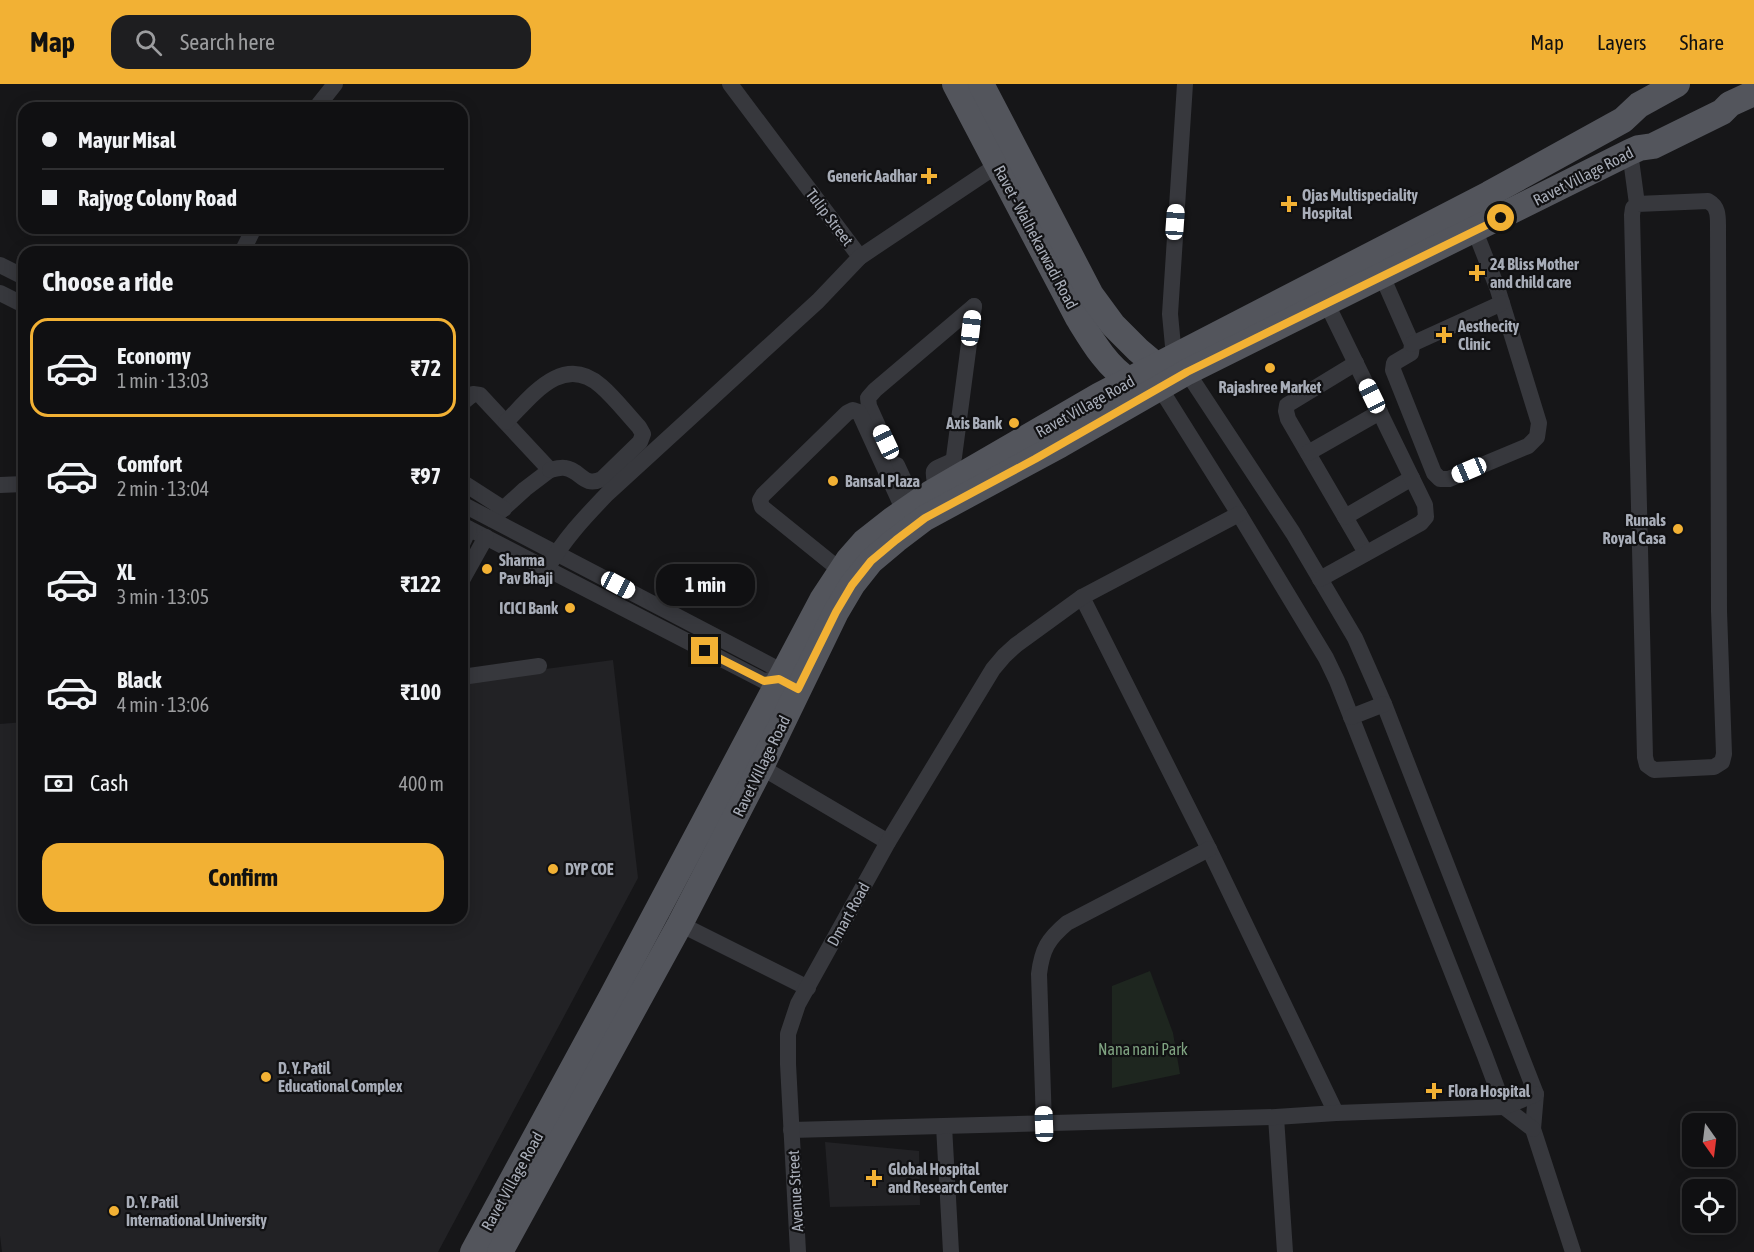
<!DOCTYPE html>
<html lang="en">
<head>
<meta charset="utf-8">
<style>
	body { margin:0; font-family:"Asap Condensed",sans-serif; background:#1e1e20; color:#f1f3f6; height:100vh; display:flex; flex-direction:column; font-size:22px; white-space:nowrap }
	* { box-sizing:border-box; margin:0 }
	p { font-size:20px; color:#9c9d9f }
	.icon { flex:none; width:33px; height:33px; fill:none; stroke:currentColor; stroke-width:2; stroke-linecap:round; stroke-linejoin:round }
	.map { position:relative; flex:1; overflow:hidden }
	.details { position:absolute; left:18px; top:162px; width:450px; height:678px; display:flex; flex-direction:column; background:#101012; border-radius:18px; box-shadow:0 3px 15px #0003,0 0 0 2px #303032 }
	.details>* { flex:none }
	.guide { position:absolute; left:18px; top:18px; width:450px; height:132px; border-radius:18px; box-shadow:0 3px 15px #0003,0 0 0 2px #303032; display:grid; align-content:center; height:132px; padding:0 24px; background:#101012 }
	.needle { width:39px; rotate:166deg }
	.fabs { position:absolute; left:1682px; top:1029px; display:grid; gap:12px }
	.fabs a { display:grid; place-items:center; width:54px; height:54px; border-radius:12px; background:#101012; box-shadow:0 3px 15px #0003,0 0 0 2px #303032; font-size:30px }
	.end { position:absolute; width:27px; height:27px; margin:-14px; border:8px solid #f2b134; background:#111; box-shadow:0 0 0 3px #111 }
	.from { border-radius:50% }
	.bubble { position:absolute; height:42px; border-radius:18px; background:#101012; box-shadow:0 3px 15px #0003,0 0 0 2px #303032; font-size:20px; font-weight:700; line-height:42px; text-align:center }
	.car { position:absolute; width:18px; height:36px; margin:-18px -9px; border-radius:8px; box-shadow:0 0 4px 2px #0007; background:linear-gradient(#fff 24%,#345 0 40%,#fff 0 76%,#345 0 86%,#fff 0) }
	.guide b { display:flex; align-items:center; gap:21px; height:57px; font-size:22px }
	.guide b+b { border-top:2px solid #303032 }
	.guide i { width:15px; height:15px; background:#f1f3f6 }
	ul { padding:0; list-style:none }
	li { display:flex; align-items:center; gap:18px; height:99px; margin:0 12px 9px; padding:0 12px; border:3px solid transparent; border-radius:18px }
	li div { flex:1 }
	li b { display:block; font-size:22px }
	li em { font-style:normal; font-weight:700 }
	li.current { border-color:#f2b134 }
	li>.icon { width:54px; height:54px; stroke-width:1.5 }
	h2 { padding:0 24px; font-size:27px; line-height:72px }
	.pay { display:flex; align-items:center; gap:15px; height:66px; padding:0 24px; font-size:22px }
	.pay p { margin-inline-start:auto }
	.cta { display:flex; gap:12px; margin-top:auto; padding:12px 24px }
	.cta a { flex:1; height:69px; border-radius:18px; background:#f2b134; color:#111; font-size:24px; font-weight:700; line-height:69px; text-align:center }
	header { display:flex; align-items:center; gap:36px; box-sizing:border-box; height:84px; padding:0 30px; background:#f2b134; color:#111 }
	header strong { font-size:28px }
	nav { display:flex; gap:33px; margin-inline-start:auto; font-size:21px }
	.search { width:420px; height:54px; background:#1e1e20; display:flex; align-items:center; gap:15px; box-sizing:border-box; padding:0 21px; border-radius:18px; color:#9c9d9f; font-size:22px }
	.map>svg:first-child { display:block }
</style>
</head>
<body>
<header>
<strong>Map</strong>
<div class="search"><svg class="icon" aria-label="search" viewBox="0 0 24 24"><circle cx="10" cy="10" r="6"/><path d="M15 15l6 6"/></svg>Search here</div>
<nav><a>Map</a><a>Layers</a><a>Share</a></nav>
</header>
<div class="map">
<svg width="1754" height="1168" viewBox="0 0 1754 1168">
	<rect width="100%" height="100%" fill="#161618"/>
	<g fill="#222225">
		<path d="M613,576L638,794L438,1168H2L0,1152V640L24,638V834H462V596Z"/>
		<path d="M825,1058L919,1067L920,1121L830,1123Z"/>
	</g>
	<path fill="#1e261f" d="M1150,887L1173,949L1180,990L1112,1004V902Z"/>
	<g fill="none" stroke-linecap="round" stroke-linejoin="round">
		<g stroke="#37383d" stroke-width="16">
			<path d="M730,0L860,173"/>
			<path d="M1185,0L1170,230L1174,273L1187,288L1293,449L1355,554L1384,620L1536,1010L1533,1045L1573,1168"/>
			<path d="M316,24L335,0"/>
			<path d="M1630,68L1637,120L1633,124L1632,131L1645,673L1647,681L1654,686L1714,683L1722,678L1724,670L1719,527L1718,145C1718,133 1719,123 1708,117L1637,120"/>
			<path d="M242,168L254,144"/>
			<path d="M0,181L24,193"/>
			<path d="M1382,192L1412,260L1411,269L1394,279L1393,286L1434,389L1440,395H1449L1528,362L1537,353L1539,339L1497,203L1475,147"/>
			<path d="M0,209L24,221"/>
			<path d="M1412,260L1502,219"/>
			<path d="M1356,279L1287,321L1286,327L1288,335L1366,469"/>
			<path d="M1160,304L1239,430L1326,574L1337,597L1485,972L1504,1023L1533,1045"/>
			<path d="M462,319L473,310L480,311L550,386L525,405L492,435"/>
			<path d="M506,338C531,313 563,268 601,302C615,314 626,329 639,343L643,350L640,358L602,395C583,404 581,386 565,384C561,383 554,385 550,386"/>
			<path d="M878,342L869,322L868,314L875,306L974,222"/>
			<path d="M1308,369L1380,328"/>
			<path d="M897,381L915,420"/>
			<path d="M462,398L504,425"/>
			<path d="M0,401L24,400"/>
			<path d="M937,406C930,381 933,387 952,377L954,373L974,222"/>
			<path d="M462,420L774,583L779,595"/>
			<path d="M1345,433L1412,394"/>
			<path d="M462,441L764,597L779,595L784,598"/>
			<path d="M462,460L469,445"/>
			<path d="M547,485C563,456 585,433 607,410L818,217L860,173L1005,76"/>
			<path d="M840,486L762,423L760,416L763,411L847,329L853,326L859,328L904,427"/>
			<path d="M1320,495L1421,439L1426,433L1425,421L1327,220"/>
			<path d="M462,496L486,453"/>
			<path d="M1082,513L1209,765L1336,1029"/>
			<path d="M462,593L539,582"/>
			<path d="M1351,633L1384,620"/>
			<path d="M761,683L888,758"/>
			<path d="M680,840L808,904"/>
			<path d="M1276,1033L1285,1168"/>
			<path d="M1044,1040L1039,890C1042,865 1048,855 1067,839L1209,765"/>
			<path d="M944,1042L951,1168"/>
			<path d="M791,1046L1276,1033L1336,1029L1504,1023L1536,1010"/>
			<path d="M798,1168L788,980V950L798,920L888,758L993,585L1004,572L1016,561L1082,513L1239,430"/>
		</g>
		<g stroke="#53555c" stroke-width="26">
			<path d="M955,0L1078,234C1091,255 1107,283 1129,296C1133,298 1138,299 1143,300"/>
			<path d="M981,0L1091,211L1113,241L1138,266L1157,282L1172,285"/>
			<path d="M473,1168L612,912L822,516L849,475L864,458L892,436L931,409L1100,311L1489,110L1623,36L1639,21L1677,0"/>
			<path d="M500,1168L680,840L761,683L836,528L852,501L871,477L896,456L925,434L1060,361L1187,288L1630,68L1639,64L1653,62L1722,28L1730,20L1754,9"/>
		</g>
	</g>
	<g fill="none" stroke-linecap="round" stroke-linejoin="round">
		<path stroke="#f2b134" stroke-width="8" d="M705,567L764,597L779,595L798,605L836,528L852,501L871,477L896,456L925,434L1035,375L1187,288L1501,134"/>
	</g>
	<g fill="#f2b134" stroke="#111113" stroke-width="2">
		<path d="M926 83h6v6h6v6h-6v6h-6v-6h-6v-6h6z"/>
		<path d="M1286 111h6v6h6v6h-6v6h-6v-6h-6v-6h6z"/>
		<path d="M1474 180h6v6h6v6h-6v6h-6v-6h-6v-6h6z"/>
		<path d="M1441 242h6v6h6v6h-6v6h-6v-6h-6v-6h6z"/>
		<circle cx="1270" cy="284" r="6"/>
		<circle cx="1014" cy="339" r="6"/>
		<circle cx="833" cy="397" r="6"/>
		<circle cx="1678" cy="445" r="6"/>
		<circle cx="487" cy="485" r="6"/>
		<circle cx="570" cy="524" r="6"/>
		<circle cx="553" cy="785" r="6"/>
		<circle cx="266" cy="993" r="6"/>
		<path d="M1431 998h6v6h6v6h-6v6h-6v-6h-6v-6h6z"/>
		<path d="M871 1085h6v6h6v6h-6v6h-6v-6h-6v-6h6z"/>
		<circle cx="114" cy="1127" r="6"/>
	</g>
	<g text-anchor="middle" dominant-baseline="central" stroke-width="4.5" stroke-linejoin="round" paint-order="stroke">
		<g font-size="16" font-weight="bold" fill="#a8adb8" stroke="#111113" text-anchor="start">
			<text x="917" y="92" text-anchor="end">Generic Aadhar</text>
			<text x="1302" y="111">Ojas Multispeciality<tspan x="1302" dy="18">Hospital</tspan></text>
			<text x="1490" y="180">24 Bliss Mother<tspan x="1490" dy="18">and child care</tspan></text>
			<text x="1458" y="242">Aesthecity<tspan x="1458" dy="18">Clinic</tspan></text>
			<text x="1270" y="303" text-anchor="middle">Rajashree Market</text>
			<text x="1002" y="339" text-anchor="end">Axis Bank</text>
			<text x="845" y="397">Bansal Plaza</text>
			<text x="1666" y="436" text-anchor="end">Runals<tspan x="1666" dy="18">Royal Casa</tspan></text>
			<text x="499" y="476">Sharma<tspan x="499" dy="18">Pav Bhaji</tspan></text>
			<text x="558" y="524" text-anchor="end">ICICI Bank</text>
			<text x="565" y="785">DYP COE</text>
			<text x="278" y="984">D. Y. Patil<tspan x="278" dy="18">Educational Complex</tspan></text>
			<text x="1448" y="1007">Flora Hospital</text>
			<text x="888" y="1085">Global Hospital<tspan x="888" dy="18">and Research Center</tspan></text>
			<text x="126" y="1118">D. Y. Patil<tspan x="126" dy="18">International University</tspan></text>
		</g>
		<g font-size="16" fill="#a8adb8" stroke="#111113">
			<text transform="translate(1583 92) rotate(-27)">Ravet Village Road</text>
			<text transform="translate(830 133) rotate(53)">Tulip Street</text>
			<text transform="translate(1036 153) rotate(62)">Ravet - Walhekarwadi Road</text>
			<text transform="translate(1085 322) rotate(-29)">Ravet Village Road</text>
			<text transform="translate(761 682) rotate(-64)">Ravet Village Road</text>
			<text transform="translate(848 830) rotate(-61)">Dmart Road</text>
			<text transform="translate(512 1097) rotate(-61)">Ravet Village Road</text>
			<text transform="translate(795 1107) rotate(-93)">Avenue Street</text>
		</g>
		<g font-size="16" fill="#7fa381" stroke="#111113">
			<text x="1143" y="965">Nana nani Park</text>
		</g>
	</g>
</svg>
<div class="fabs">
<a><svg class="needle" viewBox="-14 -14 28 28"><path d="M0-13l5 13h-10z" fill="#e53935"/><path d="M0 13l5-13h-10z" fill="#9c9d9f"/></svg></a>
<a><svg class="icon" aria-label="locate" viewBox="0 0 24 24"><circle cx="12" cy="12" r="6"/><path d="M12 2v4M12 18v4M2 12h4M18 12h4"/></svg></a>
</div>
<i class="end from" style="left:1501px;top:134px"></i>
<i class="end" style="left:705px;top:567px"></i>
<div class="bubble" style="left:656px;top:480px;width:99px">1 min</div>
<i class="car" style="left:1175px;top:138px;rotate:4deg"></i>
<i class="car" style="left:971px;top:244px;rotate:7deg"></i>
<i class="car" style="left:1372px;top:312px;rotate:334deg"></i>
<i class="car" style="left:886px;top:358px;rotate:335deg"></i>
<i class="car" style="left:1469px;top:386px;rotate:247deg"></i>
<i class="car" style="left:618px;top:501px;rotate:118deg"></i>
<i class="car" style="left:1044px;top:1040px;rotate:358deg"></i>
<div class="guide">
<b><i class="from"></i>Mayur Misal</b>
<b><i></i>Rajyog Colony Road</b>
</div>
<section class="details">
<h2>Choose a ride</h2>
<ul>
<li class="current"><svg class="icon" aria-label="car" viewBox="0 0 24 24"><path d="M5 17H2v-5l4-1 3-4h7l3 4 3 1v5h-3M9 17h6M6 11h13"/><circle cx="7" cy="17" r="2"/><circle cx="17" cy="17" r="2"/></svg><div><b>Economy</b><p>1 min · 13:03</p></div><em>₹72</em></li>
<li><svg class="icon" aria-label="car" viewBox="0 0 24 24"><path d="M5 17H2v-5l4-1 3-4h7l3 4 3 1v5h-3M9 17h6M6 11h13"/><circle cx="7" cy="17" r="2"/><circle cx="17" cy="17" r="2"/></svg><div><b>Comfort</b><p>2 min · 13:04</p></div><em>₹97</em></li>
<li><svg class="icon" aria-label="car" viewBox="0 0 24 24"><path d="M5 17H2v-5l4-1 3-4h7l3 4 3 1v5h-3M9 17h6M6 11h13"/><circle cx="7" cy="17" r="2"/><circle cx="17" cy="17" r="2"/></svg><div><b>XL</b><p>3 min · 13:05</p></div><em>₹122</em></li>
<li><svg class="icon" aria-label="car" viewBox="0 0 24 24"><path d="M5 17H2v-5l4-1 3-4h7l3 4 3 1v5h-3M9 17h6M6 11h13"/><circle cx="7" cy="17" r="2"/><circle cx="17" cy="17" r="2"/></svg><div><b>Black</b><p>4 min · 13:06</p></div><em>₹100</em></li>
</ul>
<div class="pay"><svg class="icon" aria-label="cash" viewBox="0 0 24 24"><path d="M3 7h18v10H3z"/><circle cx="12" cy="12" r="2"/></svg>Cash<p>400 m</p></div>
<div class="cta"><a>Confirm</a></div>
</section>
</div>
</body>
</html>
